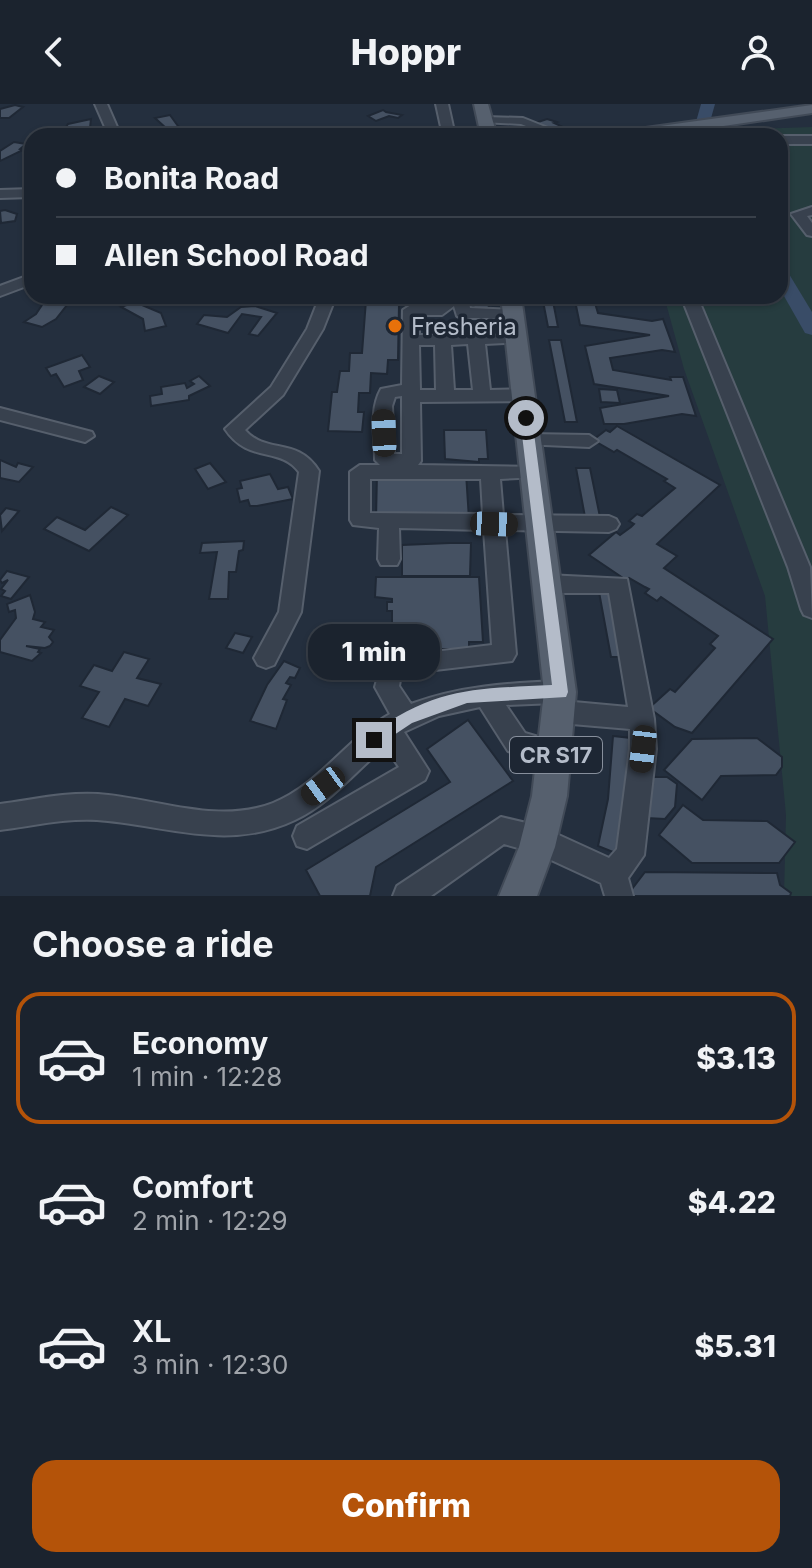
<!DOCTYPE html>
<html lang="en">
<head>
<meta charset="utf-8">
<style>
	body { margin:0; font-family:Inter,sans-serif; background:#242b36; color:#f1f3f6; height:100vh; display:flex; flex-direction:column; font-size:30px; white-space:nowrap }
	* { box-sizing:border-box; margin:0 }
	p { font-size:26px; color:#a0a4aa }
	.icon { flex:none; width:44px; height:44px; fill:none; stroke:currentColor; stroke-width:2; stroke-linecap:round; stroke-linejoin:round }
	.map { position:relative; height:792px; overflow:hidden }
	.details { display:flex; flex-direction:column; background:#1b232e; flex:1 }
	.details>* { flex:none }
	.hud { position:absolute; left:24px; top:24px; width:764px; height:176px; border-radius:24px; box-shadow:0 2px 6px #0004,0 0 0 2px #39404a; display:grid; align-content:center; height:176px; padding:0 32px; background:#1b232e }
	.end { position:absolute; width:36px; height:36px; margin:-18px; border:10px solid #b4bcc9; background:#111; box-shadow:0 0 0 4px #111 }
	.from { border-radius:50% }
	.bubble { position:absolute; height:56px; border-radius:24px; background:#1b232e; box-shadow:0 2px 6px #0004,0 0 0 2px #39404a; font-size:26px; font-weight:800; line-height:56px; text-align:center }
	.car { position:absolute; width:24px; height:48px; margin:-24px -12px; border-radius:10px; box-shadow:0 0 6px 2px #0007; background:linear-gradient(#222 24%,#8ab4d8 0 40%,#222 0 76%,#8ab4d8 0 86%,#222 0) }
	.hud b { display:flex; align-items:center; gap:28px; height:76px; font-size:30px }
	.hud b+b { border-top:2px solid #39404a }
	.hud i { width:20px; height:20px; background:#f1f3f6 }
	ul { padding:0; list-style:none }
	li { display:flex; align-items:center; gap:24px; height:132px; margin:0 16px 12px; padding:0 16px; border:4px solid transparent; border-radius:24px }
	li div { flex:1 }
	li b { display:block; font-size:30px }
	li em { font-style:normal; font-weight:800 }
	li.active { border-color:#b45309 }
	li>.icon { width:72px; height:72px; stroke-width:1.5 }
	h2 { padding:0 32px; font-size:36px; line-height:96px }
	.action { display:flex; gap:16px; margin-top:auto; padding:16px 32px }
	.action a { flex:1; height:92px; border-radius:24px; background:#b45309; color:#fff; font-size:32px; font-weight:800; line-height:92px; text-align:center }
	header { display:flex; justify-content:space-between; align-items:center; height:104px; padding:0 32px; background:#1b232e; font-size:36px; font-weight:800 }
	.map>svg:first-child { display:block }
</style>
</head>
<body>
<header><svg class="icon" aria-label="back" viewBox="0 0 24 24"><path d="M15 5l-7 7 7 7"/></svg>Hoppr<svg class="icon" aria-label="person" viewBox="0 0 24 24"><circle cx="12" cy="8" r="4"/><path d="M4 21q1-7 8-7t8 7"/></svg></header>
<div class="map">
<svg width="812" height="792" viewBox="0 0 812 792">
	<rect width="100%" height="100%" fill="#242f3e"/>
	<path fill="#263c3f" d="M812,23V792H784L786,711L765,492L684,265L664,192H780V32H695L724,26Z"/>
	<g fill="none" stroke-linecap="round" stroke-linejoin="round">
		<g fill="#394c67" fill-rule="evenodd">
			<path d="M701,0H715L706,32H692Z"/>
			<path d="M780,164L786,165L812,208V231L805,229L780,185Z"/>
		</g>
	</g>
	<g fill="#455162" stroke="#1f2835" stroke-width="2">
		<path d="M15,1L23,3L9,14H0V5Z"/>
		<path d="M383,6L386,8L402,11L398,14L389,12L376,17L368,12Z"/>
		<path d="M170,11L178,22L181,24L167,25L155,14Z"/>
		<path d="M91,15L90,24L81,25L78,32H64L62,29L68,20Z"/>
		<path d="M547,15L557,18L554,19L563,23L555,27L535,19Z"/>
		<path d="M14,38L26,40L20,45L23,46L0,57V47Z"/>
		<path d="M5,106L17,110L15,117L1,119L0,107Z"/>
		<path d="M48,192H68L67,201L56,215L42,223L24,218L36,210Z"/>
		<path d="M434,192L435,201H399L398,256H388L387,270L371,269L370,289H359L358,308H364L362,328L328,327L332,288H337L340,267H349L350,249H362L366,196H385L389,192Z"/>
		<path d="M469,192H487L489,204H474L473,200H469Z"/>
		<path d="M542,192H552L558,223H548Z"/>
		<path d="M574,192H641L595,199L598,209L652,217L663,215L675,248L662,246L610,254L613,266L671,276L670,273H683L696,312L682,310L624,320H604L600,304L669,292L594,280L585,242L650,231L580,221Z"/>
		<path d="M135,198L161,209L166,222L145,227L143,215L121,203Z"/>
		<path d="M255,202L277,209L258,232L249,230L261,213L242,210L228,229L197,220L204,211L227,213L241,203Z"/>
		<path d="M549,236H561L577,318H565Z"/>
		<path d="M82,251L90,263L79,267L83,276L64,283L56,270L51,272L46,264Z"/>
		<path d="M99,272L114,278L100,290L84,283Z"/>
		<path d="M199,272L210,282L189,292V296L151,302L150,292L162,290L161,283L185,279L187,284L194,280L190,277Z"/>
		<path d="M599,285L617,286L620,299L601,298Z"/>
		<path d="M617,322L720,381L657,440L677,452L664,464L773,535L692,629L675,623L649,604L670,585L675,588L715,544L710,540L718,532L661,493L657,497L645,489L649,485L645,483L629,474L626,476L589,451L616,428L620,431L631,423L634,420L629,417L637,410L642,412L675,384L664,377L667,375L617,346L614,348L593,336L606,326L610,328Z"/>
		<path d="M444,326H486L488,355H479V358L445,355Z"/>
		<path d="M0,356L16,363L18,359L33,363L19,378L0,374Z"/>
		<path d="M210,359L226,378L208,385L195,365Z"/>
		<path d="M576,364H590L600,413H585Z"/>
		<path d="M377,369H466L469,415H376Z"/>
		<path d="M270,370L278,385L288,383L293,395L257,402H250L248,396L240,398L237,385L242,384L240,377Z"/>
		<path d="M111,403L128,411L89,447L44,425L57,413L85,426Z"/>
		<path d="M6,404L19,407L2,427L0,411Z"/>
		<path d="M244,437L243,446L239,447L236,468H229L228,495H209L217,448L200,449L202,439Z"/>
		<path d="M450,439H471L470,472H402V441Z"/>
		<path d="M7,467L29,473L11,495L1,492L5,487L1,485L8,476L2,479L0,476Z"/>
		<path d="M376,473H479L483,538H469V545H392V507H387V498H392V495L375,493Z"/>
		<path d="M599,488L615,489L627,553H611Z"/>
		<path d="M30,491L35,508L33,515L45,518L41,523L54,526L49,533L53,538L50,542L45,544L26,542L40,545L38,548L41,549L32,557L0,548V536L16,514L15,506L9,508L7,500Z"/>
		<path d="M235,529L252,533L243,549L226,544Z"/>
		<path d="M124,548L149,555L137,574L161,580L148,602L125,595L109,623L82,614L99,588L80,582L94,561L112,567Z"/>
		<path d="M284,557L300,564L295,574L290,573L286,579L291,581L283,595L287,596L276,625L250,617L267,581Z"/>
		<path d="M468,616L513,677L376,763L370,792H320L306,766L450,678L427,645Z"/>
		<path d="M613,632L631,634L618,750L598,742L608,695Z"/>
		<path d="M757,634L782,653V663L776,671L721,672L702,696L664,666L692,635Z"/>
		<path d="M650,673H667L677,680L675,703L665,715L646,714Z"/>
		<path d="M683,701L703,716L767,717L795,738L779,759H692L659,731Z"/>
		<path d="M645,768L777,769L780,781L791,789L790,792H633L629,789Z"/>
	</g>
	<g fill="none" stroke-linecap="round" stroke-linejoin="round">
		<g stroke="#565f6c" stroke-width="4">
			<g id="minor">
				<path d="M95,0H107L121,32H109Z"/>
				<path d="M436,0H448L455,32H443Z"/>
				<path d="M485,13L523,14L568,32H551L521,20L481,18V14Z"/>
				<path d="M289,28L295,29L297,32H283Z"/>
				<path d="M318,28L327,29L329,32H312Z"/>
				<rect x="780" y="32" width="32" height="8"/>
				<path d="M32,85V93L0,94V86Z"/>
				<path d="M812,103V111L807,112L812,119V132L807,131L791,110Z"/>
				<path d="M32,170V180L0,192V182Z"/>
				<path d="M320,192H336L323,225L283,291L245,326C267,351 297,332 319,367L301,508L274,561L266,564L258,561L254,554L279,508L299,368C280,342 248,360 225,325L271,283L307,225Z"/>
				<path d="M438,192H468L470,204L519,206L521,209L513,214H463L457,212L454,202L442,211H419V231H434V222L442,217L450,222L451,231L522,232L524,235L522,238L485,240L490,286L523,285L532,291L523,297L420,298L421,357L418,361L540,363L543,368L540,373L500,375L503,411L609,412L616,415L619,420L616,425L609,428L505,426L516,550L512,557L401,570L399,582L411,600C460,582 508,579 560,577L569,581L572,588L569,595L563,597L628,603L609,489H547L539,486L536,480L539,474L547,471L627,475L654,615L656,645L644,751L628,774L633,792H605L601,779L536,749L504,740L431,792H393L397,782L501,713L539,722L609,754L617,745L630,645V625L560,619L551,616L548,608L555,599L506,601L525,629L565,641L569,649L565,657L556,661L508,647L480,603L439,612L404,628L429,667L425,676L307,745L297,742L293,732L297,722L399,663L385,643C355,667 331,699 295,716C228,748 166,721 97,716C65,714 32,722 0,726V700C32,696 65,688 98,690C155,694 217,721 273,699C320,680 347,634 390,610L375,583L383,554L492,541L484,426L399,424L400,455L397,461H381L378,455L379,424L353,421L350,416V368L360,361H380L375,356C375,333 369,306 381,285L402,281L403,206L411,201H438ZM468,240L473,286H454L451,241ZM419,241H435L436,286H420ZM402,292V350H394L392,302L395,293ZM370,375H481L483,410L370,409Z"/>
				<path d="M681,192H697L810,463L812,514L804,511L801,505L788,463Z"/>
				<path d="M0,304L92,328L94,332L85,338L0,316Z"/>
				<path d="M529,330L589,331L598,337L589,343L522,340L520,336L522,332Z"/>
			</g>
		</g>
		<g stroke="#414a57" stroke-width="4">
			<g id="major">
				<path d="M474,0H488L497,32H481Z"/>
				<path d="M812,1V9L656,32H616L624,27Z"/>
				<path d="M501,192H521L576,588L567,692L555,743L537,792H499L519,743L532,692L544,588Z"/>
			</g>
		</g>
		<use href="#minor" fill="#38414e" fill-rule="evenodd"/>
		<use href="#major" fill="#56606e" fill-rule="evenodd"/>
	</g>
	<path fill="#b4bcc9" d="M526,310L532,314L568,588L566,593L467,599L412,619L379,641H368L365,636L368,631C438,583 470,585 552,581L520,314Z"/>
	<circle fill="#e8710a" stroke="#1d2633" stroke-width="3" cx="395" cy="222" r="8"/>
	<g text-anchor="middle" dominant-baseline="central" stroke-width="7" stroke-linejoin="round" paint-order="stroke">
		<rect fill="#1d2633" stroke="#878f9c" stroke-width="2" x="510" y="633" width="92" height="36" rx="6"/>
		<g font-size="22" font-weight="bold" fill="#b4bcc9">
			<text x="556" y="651">CR S17</text>
		</g>
		<g font-size="24" fill="#b4bcc9" stroke="#1d2633" text-anchor="start">
			<text x="411" y="222">Fresheria</text>
		</g>
	</g>
</svg>
<i class="end from" style="left:526px;top:314px"></i>
<i class="end" style="left:374px;top:636px"></i>
<div class="bubble" style="left:308px;top:520px;width:132px">1 min</div>
<i class="car" style="left:384px;top:329px;rotate:358deg"></i>
<i class="car" style="left:494px;top:420px;rotate:92deg"></i>
<i class="car" style="left:643px;top:645px;rotate:187deg"></i>
<i class="car" style="left:323px;top:682px;rotate:234deg"></i>
<div class="hud">
<b><i class="from"></i>Bonita Road</b>
<b><i></i>Allen School Road</b>
</div>
</div>
<section class="details">
<h2>Choose a ride</h2>
<ul>
<li class="active"><svg class="icon" aria-label="car" viewBox="0 0 24 24"><path d="M5 17H2v-5l4-1 3-4h7l3 4 3 1v5h-3M9 17h6M6 11h13"/><circle cx="7" cy="17" r="2"/><circle cx="17" cy="17" r="2"/></svg><div><b>Economy</b><p>1 min · 12:28</p></div><em>$3.13</em></li>
<li><svg class="icon" aria-label="car" viewBox="0 0 24 24"><path d="M5 17H2v-5l4-1 3-4h7l3 4 3 1v5h-3M9 17h6M6 11h13"/><circle cx="7" cy="17" r="2"/><circle cx="17" cy="17" r="2"/></svg><div><b>Comfort</b><p>2 min · 12:29</p></div><em>$4.22</em></li>
<li><svg class="icon" aria-label="car" viewBox="0 0 24 24"><path d="M5 17H2v-5l4-1 3-4h7l3 4 3 1v5h-3M9 17h6M6 11h13"/><circle cx="7" cy="17" r="2"/><circle cx="17" cy="17" r="2"/></svg><div><b>XL</b><p>3 min · 12:30</p></div><em>$5.31</em></li>
</ul>
<div class="action"><a>Confirm</a></div>
</section>
</body>
</html>
